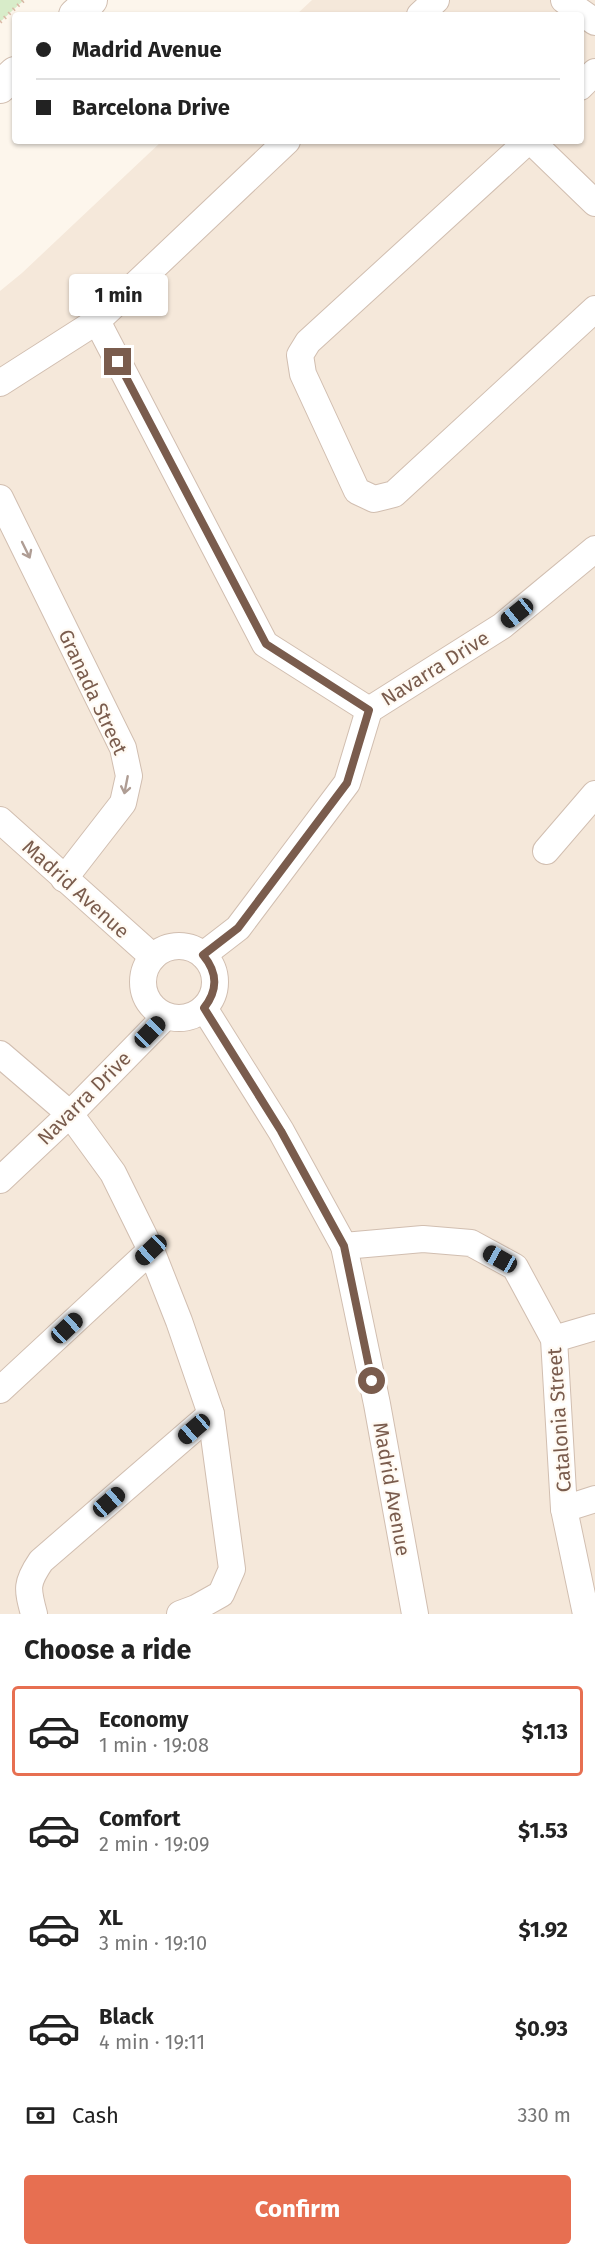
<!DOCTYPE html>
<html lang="en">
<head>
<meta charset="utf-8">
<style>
	body { margin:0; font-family:"Fira Sans",sans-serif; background:#f6f6f6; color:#222; height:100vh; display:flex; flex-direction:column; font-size:22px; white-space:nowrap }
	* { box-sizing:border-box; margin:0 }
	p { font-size:20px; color:#767676 }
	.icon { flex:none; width:33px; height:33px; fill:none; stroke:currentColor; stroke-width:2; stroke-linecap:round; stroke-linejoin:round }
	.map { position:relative; height:1614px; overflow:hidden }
	.side { display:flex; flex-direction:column; background:#fff; flex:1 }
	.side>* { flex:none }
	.hud { position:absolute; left:12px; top:12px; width:572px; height:132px; border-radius:6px; box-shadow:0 2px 4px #0004; display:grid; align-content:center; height:132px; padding:0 24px; background:#fff }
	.end { position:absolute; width:27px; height:27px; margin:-14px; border:8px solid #7a5c4d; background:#fff; box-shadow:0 0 0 3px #fff }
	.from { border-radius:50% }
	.bubble { position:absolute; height:42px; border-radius:6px; background:#fff; box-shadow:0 2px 4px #0004; font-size:20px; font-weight:700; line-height:42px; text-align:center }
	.car { position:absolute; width:18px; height:36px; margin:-18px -9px; border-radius:8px; box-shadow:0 0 4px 2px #0007; background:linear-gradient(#222 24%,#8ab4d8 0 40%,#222 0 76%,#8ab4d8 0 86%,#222 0) }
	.hud b { display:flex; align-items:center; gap:21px; height:57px; font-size:22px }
	.hud b+b { border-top:2px solid #e0e0e0 }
	.hud i { width:15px; height:15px; background:#222 }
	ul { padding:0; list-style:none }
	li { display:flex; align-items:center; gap:18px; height:90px; margin:0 12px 9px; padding:0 12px; border:3px solid transparent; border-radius:6px }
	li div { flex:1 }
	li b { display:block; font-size:22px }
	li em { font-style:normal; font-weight:700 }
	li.active { border-color:#e76f51 }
	li>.icon { width:54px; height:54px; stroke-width:1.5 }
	h2 { padding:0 24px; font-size:27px; line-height:72px }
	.pay { display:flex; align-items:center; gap:15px; height:66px; padding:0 24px; font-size:22px }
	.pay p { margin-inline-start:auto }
	.cta { display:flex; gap:12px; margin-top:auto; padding:12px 24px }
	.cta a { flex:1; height:69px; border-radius:6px; background:#e76f51; color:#fff; font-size:24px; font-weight:700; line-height:69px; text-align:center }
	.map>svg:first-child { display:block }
</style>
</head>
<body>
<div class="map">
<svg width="595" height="1614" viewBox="0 0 595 1614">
	<rect width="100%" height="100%" fill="#fdf6ec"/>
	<path fill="#f5e8da" d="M312,0H595V1614H0V291L22,273L162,141H580V15H296Z"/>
	<path fill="#d8ecc9" d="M0,0H24L0,22Z"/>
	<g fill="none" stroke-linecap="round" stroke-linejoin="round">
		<g stroke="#d1beb0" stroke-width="28">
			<g id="minor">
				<path d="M564,0L595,22"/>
				<path d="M420,15L436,0"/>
				<path d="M580,87L595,72"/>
				<path d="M528,141L308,342L300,355L303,374L357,491L374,499L394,494L595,309"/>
				<path d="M531,141L595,203"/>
				<path d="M97,321L265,644L369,710"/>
				<path d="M0,383L97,321L287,141"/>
				<path d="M0,498L123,748L129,776L123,803L64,879"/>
				<path d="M0,820L153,957"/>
				<path d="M546,851L595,794"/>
				<circle cx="179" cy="982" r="36"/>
				<path d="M203,955L238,928L347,783L369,710L502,626L595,549"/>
				<path d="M204,1008L281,1131L344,1246L377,1404L415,1614"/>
				<path d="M0,1054L70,1114L113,1173L151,1250L179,1321L211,1414L232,1569L221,1594L196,1608L180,1614"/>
				<path d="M0,1180L70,1114L166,1016"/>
				<path d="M344,1246L423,1239L471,1243L515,1267L554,1339L564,1509L586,1614"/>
				<path d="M554,1339L595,1327"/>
				<path d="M0,1390L151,1250"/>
				<path d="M564,1509L595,1499"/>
				<path d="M34,1614C27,1588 26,1583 41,1561L211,1414"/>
			</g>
		</g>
		<g stroke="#d1beb0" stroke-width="34">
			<g id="tertiary">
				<path d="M75,15L91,0"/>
				<path d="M0,87L15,73"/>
			</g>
		</g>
		<path stroke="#d9b8a5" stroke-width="4" stroke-dasharray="1.5 4.5" stroke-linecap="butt" d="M0,22L24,0"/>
		<use href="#minor" stroke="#fff" stroke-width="26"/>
		<use href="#tertiary" stroke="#fff" stroke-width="32"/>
	</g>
	<defs><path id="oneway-shaft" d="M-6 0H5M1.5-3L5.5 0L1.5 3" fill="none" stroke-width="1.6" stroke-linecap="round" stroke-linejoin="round" transform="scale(1.5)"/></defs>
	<g stroke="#af9d94">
		<use href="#oneway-shaft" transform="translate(26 550) rotate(64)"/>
		<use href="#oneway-shaft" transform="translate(126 785) rotate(101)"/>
	</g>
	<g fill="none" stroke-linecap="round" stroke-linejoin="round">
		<path stroke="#7a5c4d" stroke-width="8" d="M118,362L266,644L369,710L347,783L238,928L203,955C218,973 218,990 204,1008L281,1131L344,1246L372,1381"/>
	</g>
	<g text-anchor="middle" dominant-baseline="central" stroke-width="4.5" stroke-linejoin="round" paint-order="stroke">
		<g font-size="20" fill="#7a5c4d" stroke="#fffaf3">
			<text transform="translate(435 668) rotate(-32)">Navarra Drive</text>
			<text transform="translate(93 692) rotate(65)">Granada Street</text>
			<text transform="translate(76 889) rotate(42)">Madrid Avenue</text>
			<text transform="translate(84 1098) rotate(-45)">Navarra Drive</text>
			<text transform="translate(559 1420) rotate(-94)">Catalonia Street</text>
			<text transform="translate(392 1489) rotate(80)">Madrid Avenue</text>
		</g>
	</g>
</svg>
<i class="end from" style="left:372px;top:1381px"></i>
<i class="end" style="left:118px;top:362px"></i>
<div class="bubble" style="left:69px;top:274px;width:99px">1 min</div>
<i class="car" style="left:517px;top:613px;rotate:231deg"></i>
<i class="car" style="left:150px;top:1032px;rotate:44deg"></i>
<i class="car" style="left:151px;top:1250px;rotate:227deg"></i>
<i class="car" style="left:500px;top:1259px;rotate:299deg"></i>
<i class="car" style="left:67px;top:1328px;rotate:47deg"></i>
<i class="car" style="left:194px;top:1429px;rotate:229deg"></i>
<i class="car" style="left:109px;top:1502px;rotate:49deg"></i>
<div class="hud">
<b><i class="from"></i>Madrid Avenue</b>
<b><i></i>Barcelona Drive</b>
</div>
</div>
<section class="side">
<h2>Choose a ride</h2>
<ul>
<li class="active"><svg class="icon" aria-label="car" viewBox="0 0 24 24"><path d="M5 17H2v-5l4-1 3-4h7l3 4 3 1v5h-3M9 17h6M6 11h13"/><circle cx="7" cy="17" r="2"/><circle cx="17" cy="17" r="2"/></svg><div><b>Economy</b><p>1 min · 19:08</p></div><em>$1.13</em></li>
<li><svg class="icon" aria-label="car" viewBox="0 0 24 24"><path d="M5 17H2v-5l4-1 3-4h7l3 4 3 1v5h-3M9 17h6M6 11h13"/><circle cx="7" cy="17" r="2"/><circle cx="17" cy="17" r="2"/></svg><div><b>Comfort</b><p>2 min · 19:09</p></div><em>$1.53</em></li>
<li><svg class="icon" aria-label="car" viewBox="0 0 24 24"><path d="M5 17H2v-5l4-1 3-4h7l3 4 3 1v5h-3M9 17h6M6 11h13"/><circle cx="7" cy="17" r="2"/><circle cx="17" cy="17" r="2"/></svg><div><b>XL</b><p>3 min · 19:10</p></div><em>$1.92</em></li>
<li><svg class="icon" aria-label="car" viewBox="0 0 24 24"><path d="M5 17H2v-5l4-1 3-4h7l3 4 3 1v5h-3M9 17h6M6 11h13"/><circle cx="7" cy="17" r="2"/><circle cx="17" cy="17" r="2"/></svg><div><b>Black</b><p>4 min · 19:11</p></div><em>$0.93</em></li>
</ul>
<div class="pay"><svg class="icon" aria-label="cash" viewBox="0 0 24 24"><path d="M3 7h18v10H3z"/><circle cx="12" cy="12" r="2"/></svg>Cash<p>330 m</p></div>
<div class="cta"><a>Confirm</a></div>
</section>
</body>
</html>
